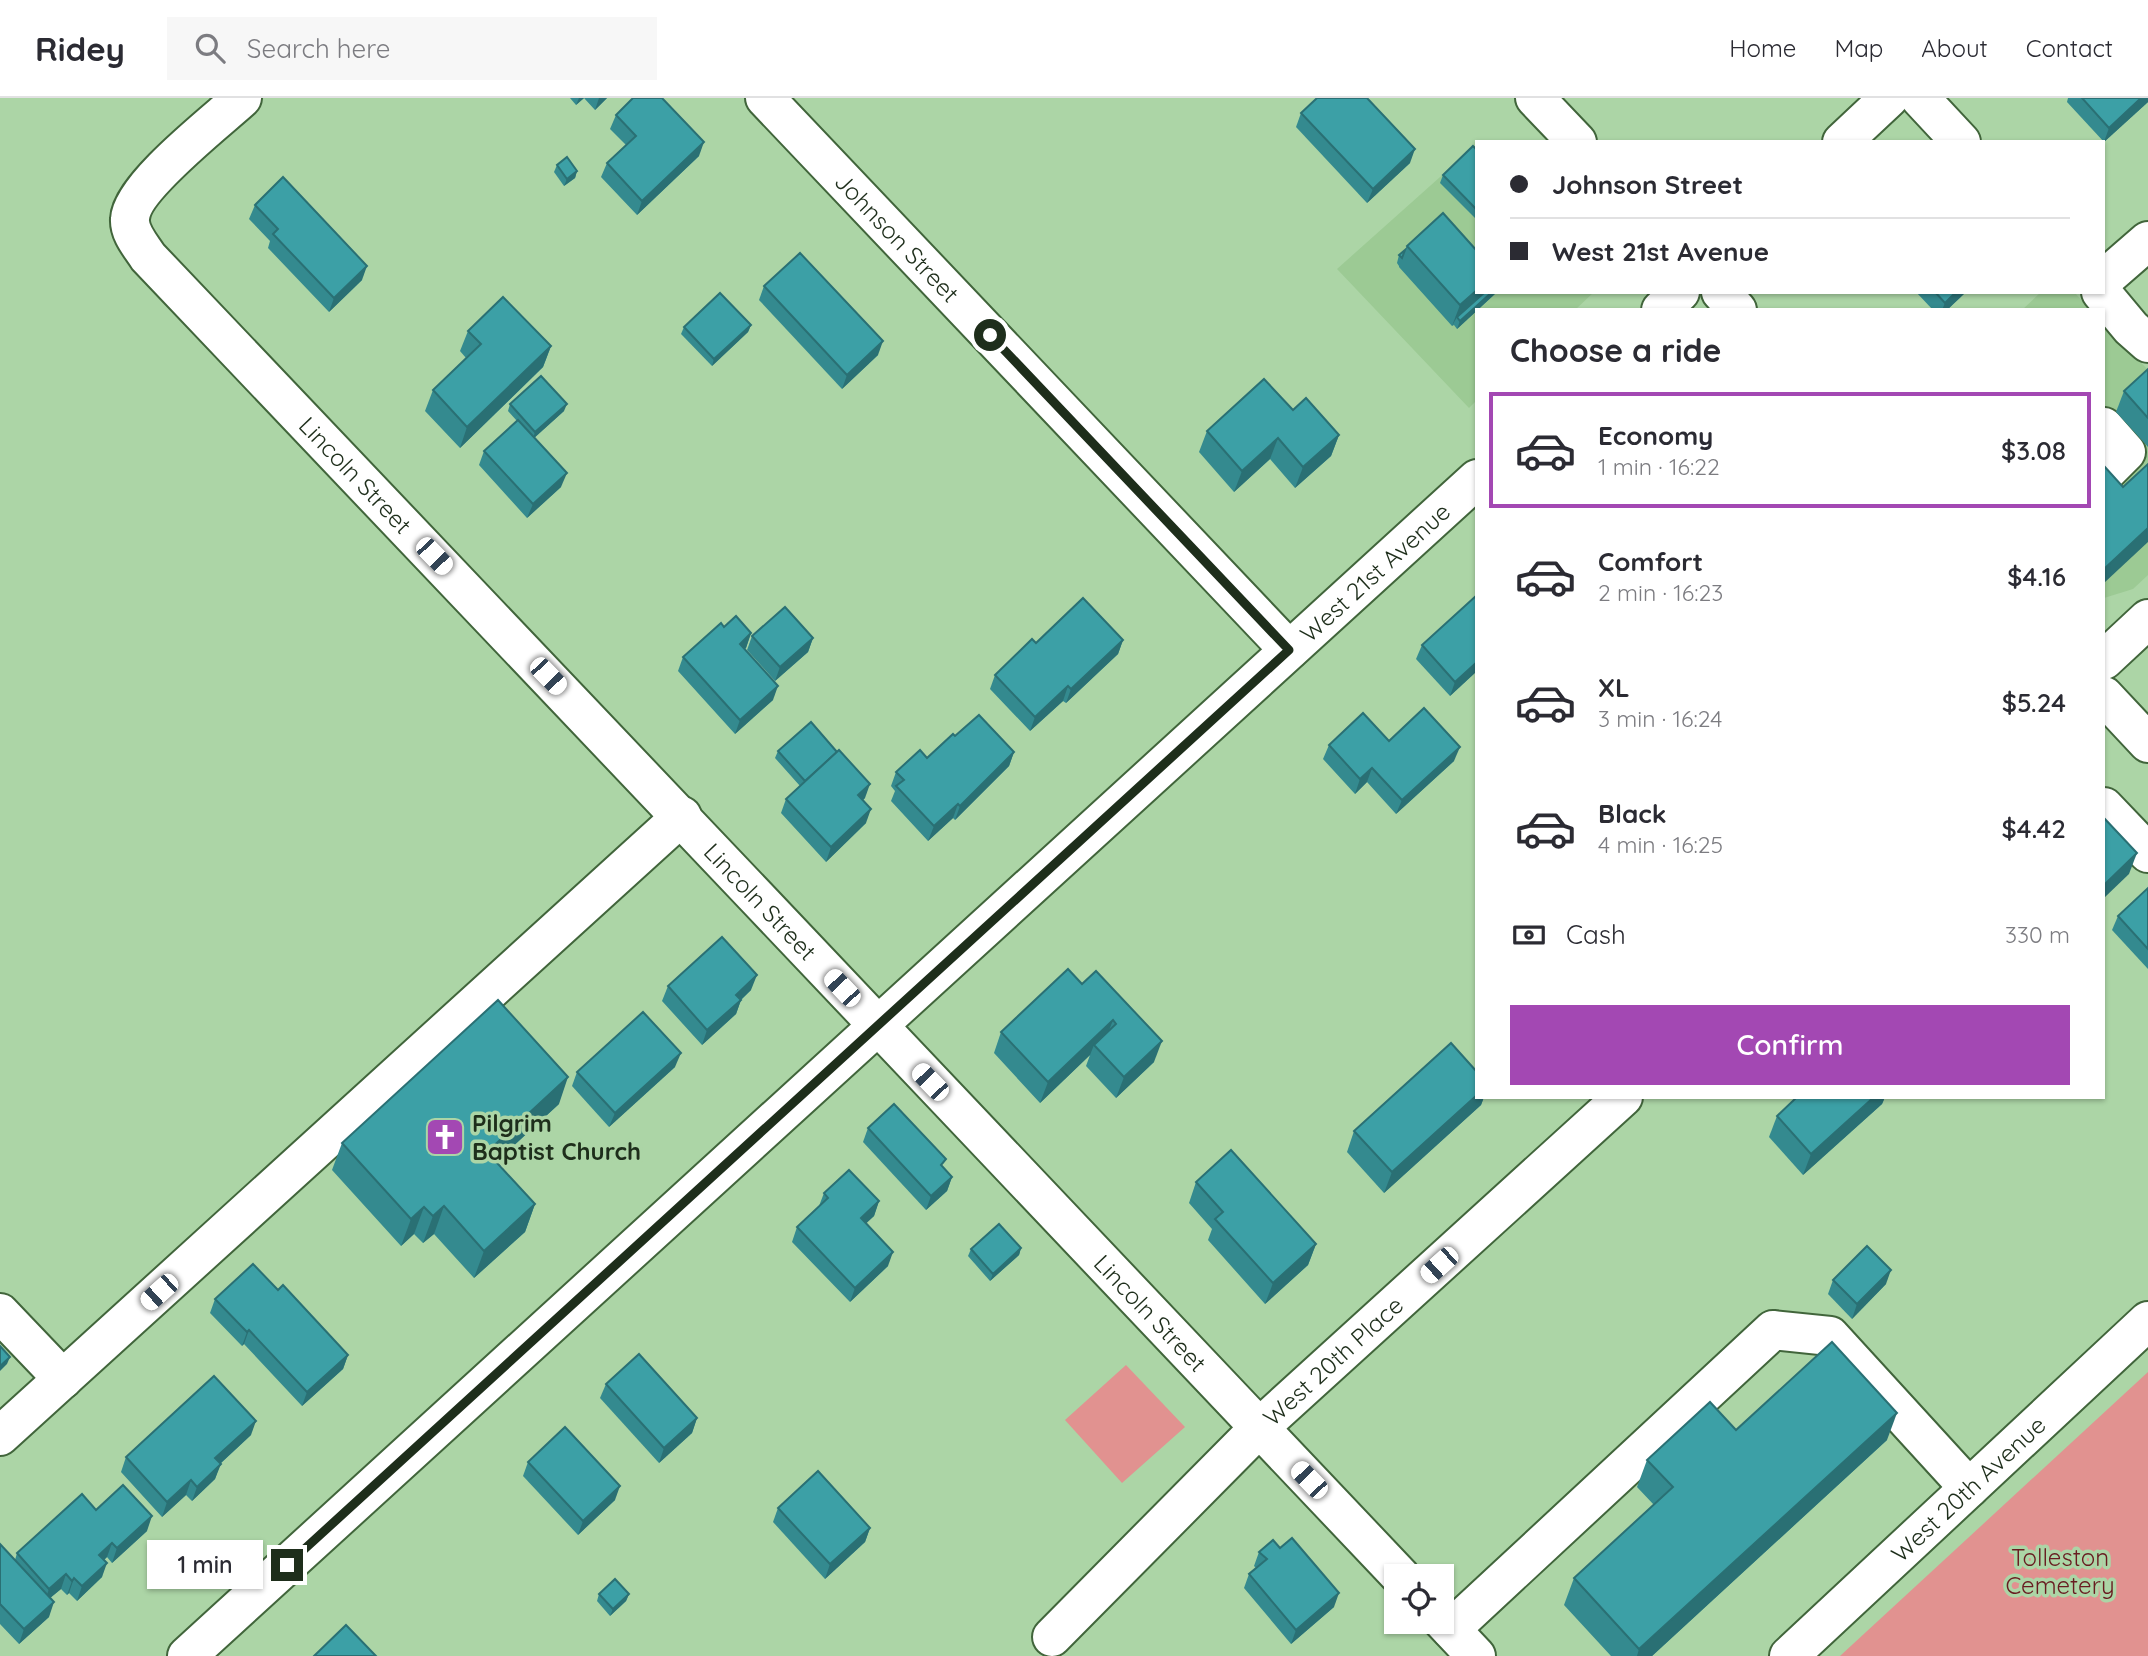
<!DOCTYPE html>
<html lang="en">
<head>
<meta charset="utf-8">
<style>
	body { margin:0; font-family:Quicksand,sans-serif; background:#f7f7f7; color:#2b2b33; height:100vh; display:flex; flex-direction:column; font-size:26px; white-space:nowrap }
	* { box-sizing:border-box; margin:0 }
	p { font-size:23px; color:#7c7c81 }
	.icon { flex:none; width:38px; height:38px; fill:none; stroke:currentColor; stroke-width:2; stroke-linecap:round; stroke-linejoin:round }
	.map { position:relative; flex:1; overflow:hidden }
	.details { position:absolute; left:1475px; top:210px; width:630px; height:791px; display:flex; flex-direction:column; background:#fff; border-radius:0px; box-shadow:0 2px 5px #0004 }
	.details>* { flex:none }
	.guide { position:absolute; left:1475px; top:42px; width:630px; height:154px; border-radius:0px; box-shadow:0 2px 5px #0004; display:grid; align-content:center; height:154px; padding:0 35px; background:#fff }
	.fabs { position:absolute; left:1384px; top:1466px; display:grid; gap:14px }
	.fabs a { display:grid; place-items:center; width:70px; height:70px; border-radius:0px; background:#fff; box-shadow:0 2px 5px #0004; font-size:35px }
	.end { position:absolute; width:32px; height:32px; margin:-16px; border:9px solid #1e2e1b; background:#fff; box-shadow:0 0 0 4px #fff }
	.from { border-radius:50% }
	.bubble { position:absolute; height:49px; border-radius:0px; background:#fff; box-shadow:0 2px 5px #0004; font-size:23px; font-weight:600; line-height:49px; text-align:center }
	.car { position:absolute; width:21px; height:42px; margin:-21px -10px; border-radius:9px; box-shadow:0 0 5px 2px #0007; background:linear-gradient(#fff 24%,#345 0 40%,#fff 0 76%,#345 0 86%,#fff 0) }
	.guide b { display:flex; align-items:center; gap:24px; height:66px; font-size:26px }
	.guide b+b { border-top:2px solid #e1e1e2 }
	.guide i { width:18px; height:18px; background:#2b2b33 }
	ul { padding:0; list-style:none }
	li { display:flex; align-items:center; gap:21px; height:116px; margin:0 14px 10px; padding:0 21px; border:4px solid transparent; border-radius:0px }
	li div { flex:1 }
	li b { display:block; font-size:26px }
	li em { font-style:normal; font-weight:600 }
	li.current { border-color:#a348b3 }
	li>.icon { width:63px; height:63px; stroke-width:1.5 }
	h2 { padding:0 35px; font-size:32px; line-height:84px }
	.pay { display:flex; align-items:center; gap:18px; height:77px; padding:0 35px; font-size:26px }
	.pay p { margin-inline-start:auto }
	.action { display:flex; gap:14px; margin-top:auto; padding:14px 35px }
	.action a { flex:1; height:80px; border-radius:0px; background:#a348b3; color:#fff; font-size:28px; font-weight:600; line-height:80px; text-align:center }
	header { display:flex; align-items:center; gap:42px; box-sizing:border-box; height:98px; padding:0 35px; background:#fff; border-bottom:2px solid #e1e1e2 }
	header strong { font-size:33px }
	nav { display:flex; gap:38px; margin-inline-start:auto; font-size:24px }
	.search { width:490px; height:63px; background:#f7f7f7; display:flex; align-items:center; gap:18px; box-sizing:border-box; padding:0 24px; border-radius:0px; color:#7c7c81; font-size:26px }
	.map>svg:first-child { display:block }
</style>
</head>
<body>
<header>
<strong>Ridey</strong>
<div class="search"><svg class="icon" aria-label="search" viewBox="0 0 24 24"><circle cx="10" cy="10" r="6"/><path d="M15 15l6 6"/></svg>Search here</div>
<nav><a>Home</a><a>Map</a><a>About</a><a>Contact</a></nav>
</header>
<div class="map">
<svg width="2148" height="1558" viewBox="0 0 2148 1558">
	<rect width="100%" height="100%" fill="#acd5a6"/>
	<g fill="#9cca94">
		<path d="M1477,46V194H1594L1575,212H1477V302L1469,310L1337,171Z"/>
		<path d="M2041,194H2074L2091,212H2022Z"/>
		<path d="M2104,225L2148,272V477L2133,491L2104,500Z"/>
	</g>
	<g fill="#e19290">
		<path d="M1126,1267L1185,1329L1122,1385L1065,1322Z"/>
		<path d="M2148,1274V1558H1840Z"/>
	</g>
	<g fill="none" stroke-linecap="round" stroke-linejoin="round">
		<g stroke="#41653b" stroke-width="42">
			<g id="minor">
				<path id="s1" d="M242,0C217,23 131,89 130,121C129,135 141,148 148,159C567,598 983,1039 1401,1479"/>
				<path id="s2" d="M765,0L1289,552"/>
				<path d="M1920,0L1961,44"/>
				<path d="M1842,44L1889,0"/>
				<path d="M2104,181L2148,143"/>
				<path d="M2101,194L2131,230L2148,245"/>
				<path d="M1661,212L1680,194"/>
				<path d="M2104,329L2126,354L2104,376"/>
				<path d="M2104,562L2148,521"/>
				<path d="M2104,709L2148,755"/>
				<path d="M0,1215L63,1281"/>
				<path d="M0,1338L682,718"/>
				<path d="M1442,1522L1476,1558"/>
				<path d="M1451,1531L1773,1232L1830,1238L1969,1390"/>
				<path id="s3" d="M1052,1539L1259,1330L1623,999"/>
				<path id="s4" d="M187,1558L1477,381"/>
				<path id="s5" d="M1789,1558L2148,1223"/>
			</g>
		</g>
		<g stroke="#41653b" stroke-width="42">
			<g id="major">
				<path d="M1535,0L1577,44"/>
				<path d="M1721,194L1737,212"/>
				<path d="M2104,598L2148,645"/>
			</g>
		</g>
		<use href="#minor" stroke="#fff" stroke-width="38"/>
		<use href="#major" stroke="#fff" stroke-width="38"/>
	</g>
	<g fill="#348a8f">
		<path d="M570,0H607L595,12L584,0L576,7Z"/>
		<path d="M2068,0H2148V4L2104,44L2067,4Z"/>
		<path d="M1301,15L1410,65L1367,105L1296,29Z"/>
		<path d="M616,17L699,58L637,117L601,79L607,65L626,47L610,31Z"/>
		<path d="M1477,52V122L1440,85L1443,77Z"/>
		<path d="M557,67L577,73L575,80L564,88L554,74Z"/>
		<path d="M255,107L362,182L329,214L268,150L270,143L249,121Z"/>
		<path d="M1407,148L1477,194H1497L1496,195L1457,231L1454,227L1452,228L1399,169V168L1397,165L1399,157L1405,152Z"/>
		<path d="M764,188L878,257L842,291L759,202Z"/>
		<path d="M1916,194H1966L1947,212H1933Z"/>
		<path d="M751,227L748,234L712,268L681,236L684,229Z"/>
		<path d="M468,233L551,248L543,269L460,350L425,313L433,292L466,260L460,253Z"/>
		<path d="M2148,271V349L2116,314L2124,293Z"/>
		<path d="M510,306L564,313L534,340L561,389L527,420L479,367L484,353L517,323L508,313Z"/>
		<path d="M1207,333L1339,337L1331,358L1295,390L1270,361L1234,394L1199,354Z"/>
		<path d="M1477,497V573L1450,598L1416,561L1422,547Z"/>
		<path d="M724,529L751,535L746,550L744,551L773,602L735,636L678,573L683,559Z"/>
		<path d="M752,538L813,540L808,554L775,583L747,552Z"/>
		<path d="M1123,542L1118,556L1066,605L1063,603L1030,633L990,591L995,577L1036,545Z"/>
		<path d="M955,638L1014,654L1009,668L955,722L953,720L928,743L891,703L895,693L891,688L896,674L927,660Z"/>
		<path d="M1389,643L1454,663L1396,716L1367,684L1355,696L1323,661L1329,647Z"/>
		<path d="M778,653L865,700L863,702L866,725L826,764L781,715L786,701L800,688L775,660Z"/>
		<path d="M2148,790V871L2112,832L2118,818Z"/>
		<path d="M1068,871L1154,964L1116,1000L1086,968L1090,957L1040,1005L994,955L1001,934Z"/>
		<path d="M668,888L751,892L741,902L736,916L702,947L662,903Z"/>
		<path d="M675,969L609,1029L572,988L577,974Z"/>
		<path d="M1477,999H1484L1481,1007L1384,1095L1347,1054L1354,1033Z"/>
		<path d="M1797,999H1885L1882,1006L1803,1077L1769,1039L1777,1018Z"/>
		<path d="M559,1006L496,1064L535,1106L525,1134L474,1180L434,1136L423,1145L414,1136L401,1148L332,1072L342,1045Z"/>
		<path d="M868,1030L952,1079L947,1093L926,1112L863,1044Z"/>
		<path d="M1196,1084L1316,1146L1308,1167L1265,1206L1208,1142L1212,1131L1189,1105Z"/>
		<path d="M824,1095L879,1103L874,1118L866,1125L888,1168L850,1204L792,1144L797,1129L819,1108Z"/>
		<path d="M1021,1150L1019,1157L990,1183L968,1158L971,1151Z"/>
		<path d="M1833,1182L1886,1186L1852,1221L1828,1196Z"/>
		<path d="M278,1192L348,1257L343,1271L302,1308L244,1246L242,1248L210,1215L215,1201Z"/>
		<path d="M606,1286L697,1320L692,1335L659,1365L600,1300Z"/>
		<path d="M1736,1332L1887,1342L1652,1558H1611L1564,1507L1574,1480L1654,1407L1637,1389L1647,1362Z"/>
		<path d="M251,1337L220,1366L215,1381L192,1403L186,1397L162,1419L121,1374L126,1359Z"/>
		<path d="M528,1364L615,1402L578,1437L523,1378Z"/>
		<path d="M778,1410L870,1430L865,1444L825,1481L773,1424Z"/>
		<path d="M96,1412L147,1433L112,1465L107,1459L104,1462L102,1479L77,1503L69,1495L67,1497L61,1491L50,1500L49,1519L19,1546L0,1526V1446L15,1462L17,1455Z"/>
		<path d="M1280,1450L1334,1509L1291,1546L1244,1490L1249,1476L1256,1470L1254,1468L1259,1454Z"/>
		<path d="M599,1496H629L626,1503L610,1518L597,1503Z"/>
	</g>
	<g fill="#2a7074">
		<path d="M579,0H584L576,7Z"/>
		<path d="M599,0H607L595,12Z"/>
		<path d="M2141,0H2148V4L2104,44L2109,30Z"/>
		<path d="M704,44L699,58L637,117L642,103Z"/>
		<path d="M1415,51L1410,65L1367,105L1373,91Z"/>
		<path d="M577,73L575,80L564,88L567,81Z"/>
		<path d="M367,168L362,182L329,214L334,200Z"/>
		<path d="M1477,192V194H1489L1457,219L1452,228L1460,207Z"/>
		<path d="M1492,194H1497L1457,231L1460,223Z"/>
		<path d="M1956,194H1966L1947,212H1942L1945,205Z"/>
		<path d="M751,227L748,234L712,268L714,261Z"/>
		<path d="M883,243L878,257L842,291L847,277Z"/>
		<path d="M551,248L543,269L460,350L467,329Z"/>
		<path d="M567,306L564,313L533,341L535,334Z"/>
		<path d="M1339,337L1331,358L1295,390L1303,369Z"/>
		<path d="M1278,340L1270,361L1234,394L1242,373Z"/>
		<path d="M567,375L561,389L527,420L533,406Z"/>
		<path d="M2148,430V444L2104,485V471Z"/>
		<path d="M751,535L746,550L735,560L740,546Z"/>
		<path d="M813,540L808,554L775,583L780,569Z"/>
		<path d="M1123,542L1118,556L1066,605L1071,591Z"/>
		<path d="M1477,564V573L1450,598L1455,584Z"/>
		<path d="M778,588L773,602L735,636L740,622Z"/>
		<path d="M1068,588L1063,603L1030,633L1035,619Z"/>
		<path d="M1460,649L1454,663L1396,716L1402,702Z"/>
		<path d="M1014,654L1009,668L955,722L960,708Z"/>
		<path d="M1372,670L1367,684L1355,696L1360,681Z"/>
		<path d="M870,686L865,700L853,711L858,697Z"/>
		<path d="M958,706L953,720L928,743L934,728Z"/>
		<path d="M871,711L866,725L826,764L831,749Z"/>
		<path d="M2137,755L2129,776L2104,800V787Z"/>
		<path d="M757,877L751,892L731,911L736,897Z"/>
		<path d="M741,902L736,916L702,947L707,932Z"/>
		<path d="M1113,922L1105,943L1094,947L1090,957L1040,1005L1048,984Z"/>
		<path d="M1162,943L1154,964L1116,1000L1124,979Z"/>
		<path d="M681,955L675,969L609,1029L615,1015Z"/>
		<path d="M568,979L559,1006L477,1081L487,1054Z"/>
		<path d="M1477,997V999H1484L1481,1007L1384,1095L1392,1074Z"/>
		<path d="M1874,999H1885L1882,1006L1803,1077L1811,1056Z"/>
		<path d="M952,1079L947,1093L926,1112L931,1098Z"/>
		<path d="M879,1103L874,1118L856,1135L861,1120Z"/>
		<path d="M535,1106L525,1134L474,1180L484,1153Z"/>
		<path d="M444,1108L434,1136L423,1145L433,1118Z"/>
		<path d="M424,1109L414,1136L401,1148L411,1121Z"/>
		<path d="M1316,1146L1308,1167L1265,1206L1273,1185Z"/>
		<path d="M1021,1150L1019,1157L990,1183L993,1176Z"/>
		<path d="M893,1154L888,1168L850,1204L855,1190Z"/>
		<path d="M1891,1172L1886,1186L1852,1221L1857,1206Z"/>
		<path d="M249,1232L244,1246L242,1248L247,1234Z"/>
		<path d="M348,1257L343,1271L302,1308L307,1294Z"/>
		<path d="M10,1259L7,1266L0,1273V1268Z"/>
		<path d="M1897,1315L1887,1342L1652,1558H1637L1639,1551Z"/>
		<path d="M697,1320L692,1335L659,1365L664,1350Z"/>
		<path d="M256,1323L251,1337L210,1375L215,1360Z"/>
		<path d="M221,1366L215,1381L192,1403L197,1389Z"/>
		<path d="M191,1382L186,1397L162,1419L167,1404Z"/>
		<path d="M620,1388L615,1402L578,1437L583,1423Z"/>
		<path d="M152,1418L147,1433L112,1465L117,1450Z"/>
		<path d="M870,1430L865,1444L825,1481L830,1466Z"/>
		<path d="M112,1445L107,1459L94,1471L99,1457Z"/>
		<path d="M107,1465L102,1479L77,1503L82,1488Z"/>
		<path d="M66,1476L61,1491L44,1505L49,1491Z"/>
		<path d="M74,1480L69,1495L67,1497L72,1483Z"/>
		<path d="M1339,1495L1334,1509L1291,1546L1296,1532Z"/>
		<path d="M629,1496L626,1503L610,1518L613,1511Z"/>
		<path d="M54,1504L49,1519L19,1546L24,1531Z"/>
	</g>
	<g fill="#3ca0a6" stroke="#2a7074" stroke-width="2">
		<path d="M633,0H662L704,44L642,103L607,65L636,38L616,17Z"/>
		<path d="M1317,0H1367L1415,51L1373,91L1301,15Z"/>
		<path d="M2082,0H2141L2109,30Z"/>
		<path d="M1473,48L1477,52V112L1443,77Z"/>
		<path d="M567,59L577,73L567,81L557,67Z"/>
		<path d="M283,79L367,168L334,200L273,136L278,131L255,107Z"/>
		<path d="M1443,115L1477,153V192L1460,207L1407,148Z"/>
		<path d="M1405,152L1402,160L1399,157Z"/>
		<path d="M800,155L883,243L847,277L764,188Z"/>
		<path d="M1485,194H1492L1460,223L1457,219Z"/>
		<path d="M1935,194H1956L1945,205Z"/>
		<path d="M720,195L751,227L714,261L684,229Z"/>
		<path d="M503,199L551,248L467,329L433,292L481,246L468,233Z"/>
		<path d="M2148,271V320L2124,293Z"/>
		<path d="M541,278L567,306L535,334L510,306Z"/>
		<path d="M1264,281L1293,312L1306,300L1339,337L1303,369L1278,340L1242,373L1207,333Z"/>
		<path d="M518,322L567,375L533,406L484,353Z"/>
		<path d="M2148,366V430L2104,471V371L2105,369L2123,389Z"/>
		<path d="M1477,497V564L1455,584L1422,547Z"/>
		<path d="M1083,500L1123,542L1071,591L1068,588L1035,619L995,577L1032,541L1036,545Z"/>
		<path d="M785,509L813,540L780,569L752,538Z"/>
		<path d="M736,518L751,535L740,546L778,588L740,622L683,559L721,525L724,529Z"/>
		<path d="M1424,610L1460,649L1402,702L1372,670L1360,681L1329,647L1363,615L1389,643Z"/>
		<path d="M979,617L1014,654L960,708L958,706L934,728L896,688L904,682L896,674L920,652L927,660L953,636L955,638Z"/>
		<path d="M811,624L837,654L805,683L778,653Z"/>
		<path d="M839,652L870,686L858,697L871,711L831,749L786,701Z"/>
		<path d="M2104,720L2137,755L2104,787Z"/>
		<path d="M2148,790V851L2118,818Z"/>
		<path d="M722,839L757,877L736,897L741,902L707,932L668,888Z"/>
		<path d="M1068,871L1082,886L1096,873L1162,943L1124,979L1094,947L1116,926L1113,922L1048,984L1001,934Z"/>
		<path d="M498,902L568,979L487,1054L535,1106L484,1153L444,1108L433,1118L424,1109L411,1121L342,1045Z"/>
		<path d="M643,914L681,955L615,1015L577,974Z"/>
		<path d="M1451,945L1477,974V997L1392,1074L1354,1033Z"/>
		<path d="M1797,999H1874L1811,1056L1777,1018Z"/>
		<path d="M894,1006L946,1061L941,1067L952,1079L931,1098L868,1030Z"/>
		<path d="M1231,1052L1316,1146L1273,1185L1215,1121L1223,1114L1196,1084Z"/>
		<path d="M849,1072L879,1103L861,1120L893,1154L855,1190L797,1129L828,1100L824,1095Z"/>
		<path d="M999,1126L1021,1150L993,1176L971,1151Z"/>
		<path d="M1867,1148L1891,1172L1857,1206L1833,1182Z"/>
		<path d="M253,1166L278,1192L283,1187L348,1257L307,1294L249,1232L247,1234L215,1201Z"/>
		<path d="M1832,1244L1897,1315L1639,1551L1574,1480L1673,1389L1647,1362L1710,1304L1736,1332Z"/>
		<path d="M0,1248L10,1259L0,1268Z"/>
		<path d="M639,1256L697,1320L664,1350L606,1286Z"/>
		<path d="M214,1278L256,1323L215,1360L221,1366L197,1389L191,1382L167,1404L126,1359Z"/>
		<path d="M565,1329L620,1388L583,1423L528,1364Z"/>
		<path d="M818,1373L870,1430L830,1466L778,1410Z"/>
		<path d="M123,1387L152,1418L117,1450L112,1445L99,1457L107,1465L82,1488L74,1480L72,1483L66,1476L49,1491L17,1455L82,1396L96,1412Z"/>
		<path d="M1292,1440L1339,1495L1296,1532L1249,1476L1267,1461L1259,1454L1273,1442L1280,1450Z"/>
		<path d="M0,1446L54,1504L24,1531L0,1506Z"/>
		<path d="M615,1481L629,1496L613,1511L599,1496Z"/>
		<path d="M346,1527L376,1558H314Z"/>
	</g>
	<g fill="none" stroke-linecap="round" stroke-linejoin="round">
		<path stroke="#1e2e1b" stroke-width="9" d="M287,1467L1289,552L990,237"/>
	</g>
	<defs>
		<g id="church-square" transform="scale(2.0125)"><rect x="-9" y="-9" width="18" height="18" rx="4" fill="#a348b3" stroke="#acd5a6"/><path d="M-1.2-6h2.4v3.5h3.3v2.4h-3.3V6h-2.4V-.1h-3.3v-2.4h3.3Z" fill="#fff"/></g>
	</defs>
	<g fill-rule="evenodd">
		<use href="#church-square" x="445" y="1039"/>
	</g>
	<g text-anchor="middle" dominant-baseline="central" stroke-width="7" stroke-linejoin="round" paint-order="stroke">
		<g font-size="24" fill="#1e2e1b" stroke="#acd5a6">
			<text stroke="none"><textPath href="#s2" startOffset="192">Johnson Street</textPath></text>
			<text stroke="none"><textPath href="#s1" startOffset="511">Lincoln Street</textPath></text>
			<text stroke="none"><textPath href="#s4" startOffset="1608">West 21st Avenue</textPath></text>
			<text stroke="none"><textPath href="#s1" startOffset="1099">Lincoln Street</textPath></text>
			<text stroke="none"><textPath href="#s1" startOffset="1666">Lincoln Street</textPath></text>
			<text stroke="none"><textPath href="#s3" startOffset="394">West 20th Place</textPath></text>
			<text stroke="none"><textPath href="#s5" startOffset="245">West 20th Avenue</textPath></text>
		</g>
		<g font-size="24" font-weight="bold" fill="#1e2e1b" stroke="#acd5a6" text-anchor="start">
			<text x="472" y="1025">Pilgrim<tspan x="472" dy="28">Baptist Church</tspan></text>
		</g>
		<g font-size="24" fill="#681b20" stroke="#acd5a6">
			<text x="2060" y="1459">Tolleston<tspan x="2060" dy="28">Cemetery</tspan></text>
		</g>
	</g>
</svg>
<div class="fabs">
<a><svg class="icon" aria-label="locate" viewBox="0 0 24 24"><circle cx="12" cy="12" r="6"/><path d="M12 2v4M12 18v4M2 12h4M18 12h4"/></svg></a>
</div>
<i class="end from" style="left:990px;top:237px"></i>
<i class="end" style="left:287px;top:1467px"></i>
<div class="bubble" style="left:147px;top:1442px;width:116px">1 min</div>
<i class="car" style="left:434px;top:458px;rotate:136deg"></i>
<i class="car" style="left:548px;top:578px;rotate:136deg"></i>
<i class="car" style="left:842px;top:890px;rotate:317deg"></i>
<i class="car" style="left:930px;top:984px;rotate:316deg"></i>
<i class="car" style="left:1439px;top:1167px;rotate:228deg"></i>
<i class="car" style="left:159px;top:1194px;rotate:228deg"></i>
<i class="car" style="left:1309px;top:1382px;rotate:316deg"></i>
<div class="guide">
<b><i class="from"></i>Johnson Street</b>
<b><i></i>West 21st Avenue</b>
</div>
<section class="details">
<h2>Choose a ride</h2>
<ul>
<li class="current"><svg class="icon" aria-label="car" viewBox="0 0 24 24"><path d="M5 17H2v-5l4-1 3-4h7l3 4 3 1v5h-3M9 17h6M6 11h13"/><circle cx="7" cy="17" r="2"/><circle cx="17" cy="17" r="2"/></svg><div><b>Economy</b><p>1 min · 16:22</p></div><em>$3.08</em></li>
<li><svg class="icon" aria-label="car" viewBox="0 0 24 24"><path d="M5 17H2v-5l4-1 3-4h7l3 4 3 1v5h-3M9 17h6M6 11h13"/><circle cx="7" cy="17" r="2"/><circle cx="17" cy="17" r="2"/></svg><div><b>Comfort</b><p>2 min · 16:23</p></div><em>$4.16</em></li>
<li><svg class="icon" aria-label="car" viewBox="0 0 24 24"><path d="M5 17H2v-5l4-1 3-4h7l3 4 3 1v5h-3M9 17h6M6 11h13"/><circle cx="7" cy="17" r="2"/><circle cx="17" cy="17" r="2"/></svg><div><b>XL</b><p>3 min · 16:24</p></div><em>$5.24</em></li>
<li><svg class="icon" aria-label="car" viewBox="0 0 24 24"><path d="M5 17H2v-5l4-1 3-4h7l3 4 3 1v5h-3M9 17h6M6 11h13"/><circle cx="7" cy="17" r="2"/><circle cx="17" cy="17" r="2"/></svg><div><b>Black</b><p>4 min · 16:25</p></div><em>$4.42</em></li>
</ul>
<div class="pay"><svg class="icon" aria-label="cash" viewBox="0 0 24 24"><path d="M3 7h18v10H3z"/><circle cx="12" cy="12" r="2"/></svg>Cash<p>330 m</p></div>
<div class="action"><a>Confirm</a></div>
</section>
</div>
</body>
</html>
